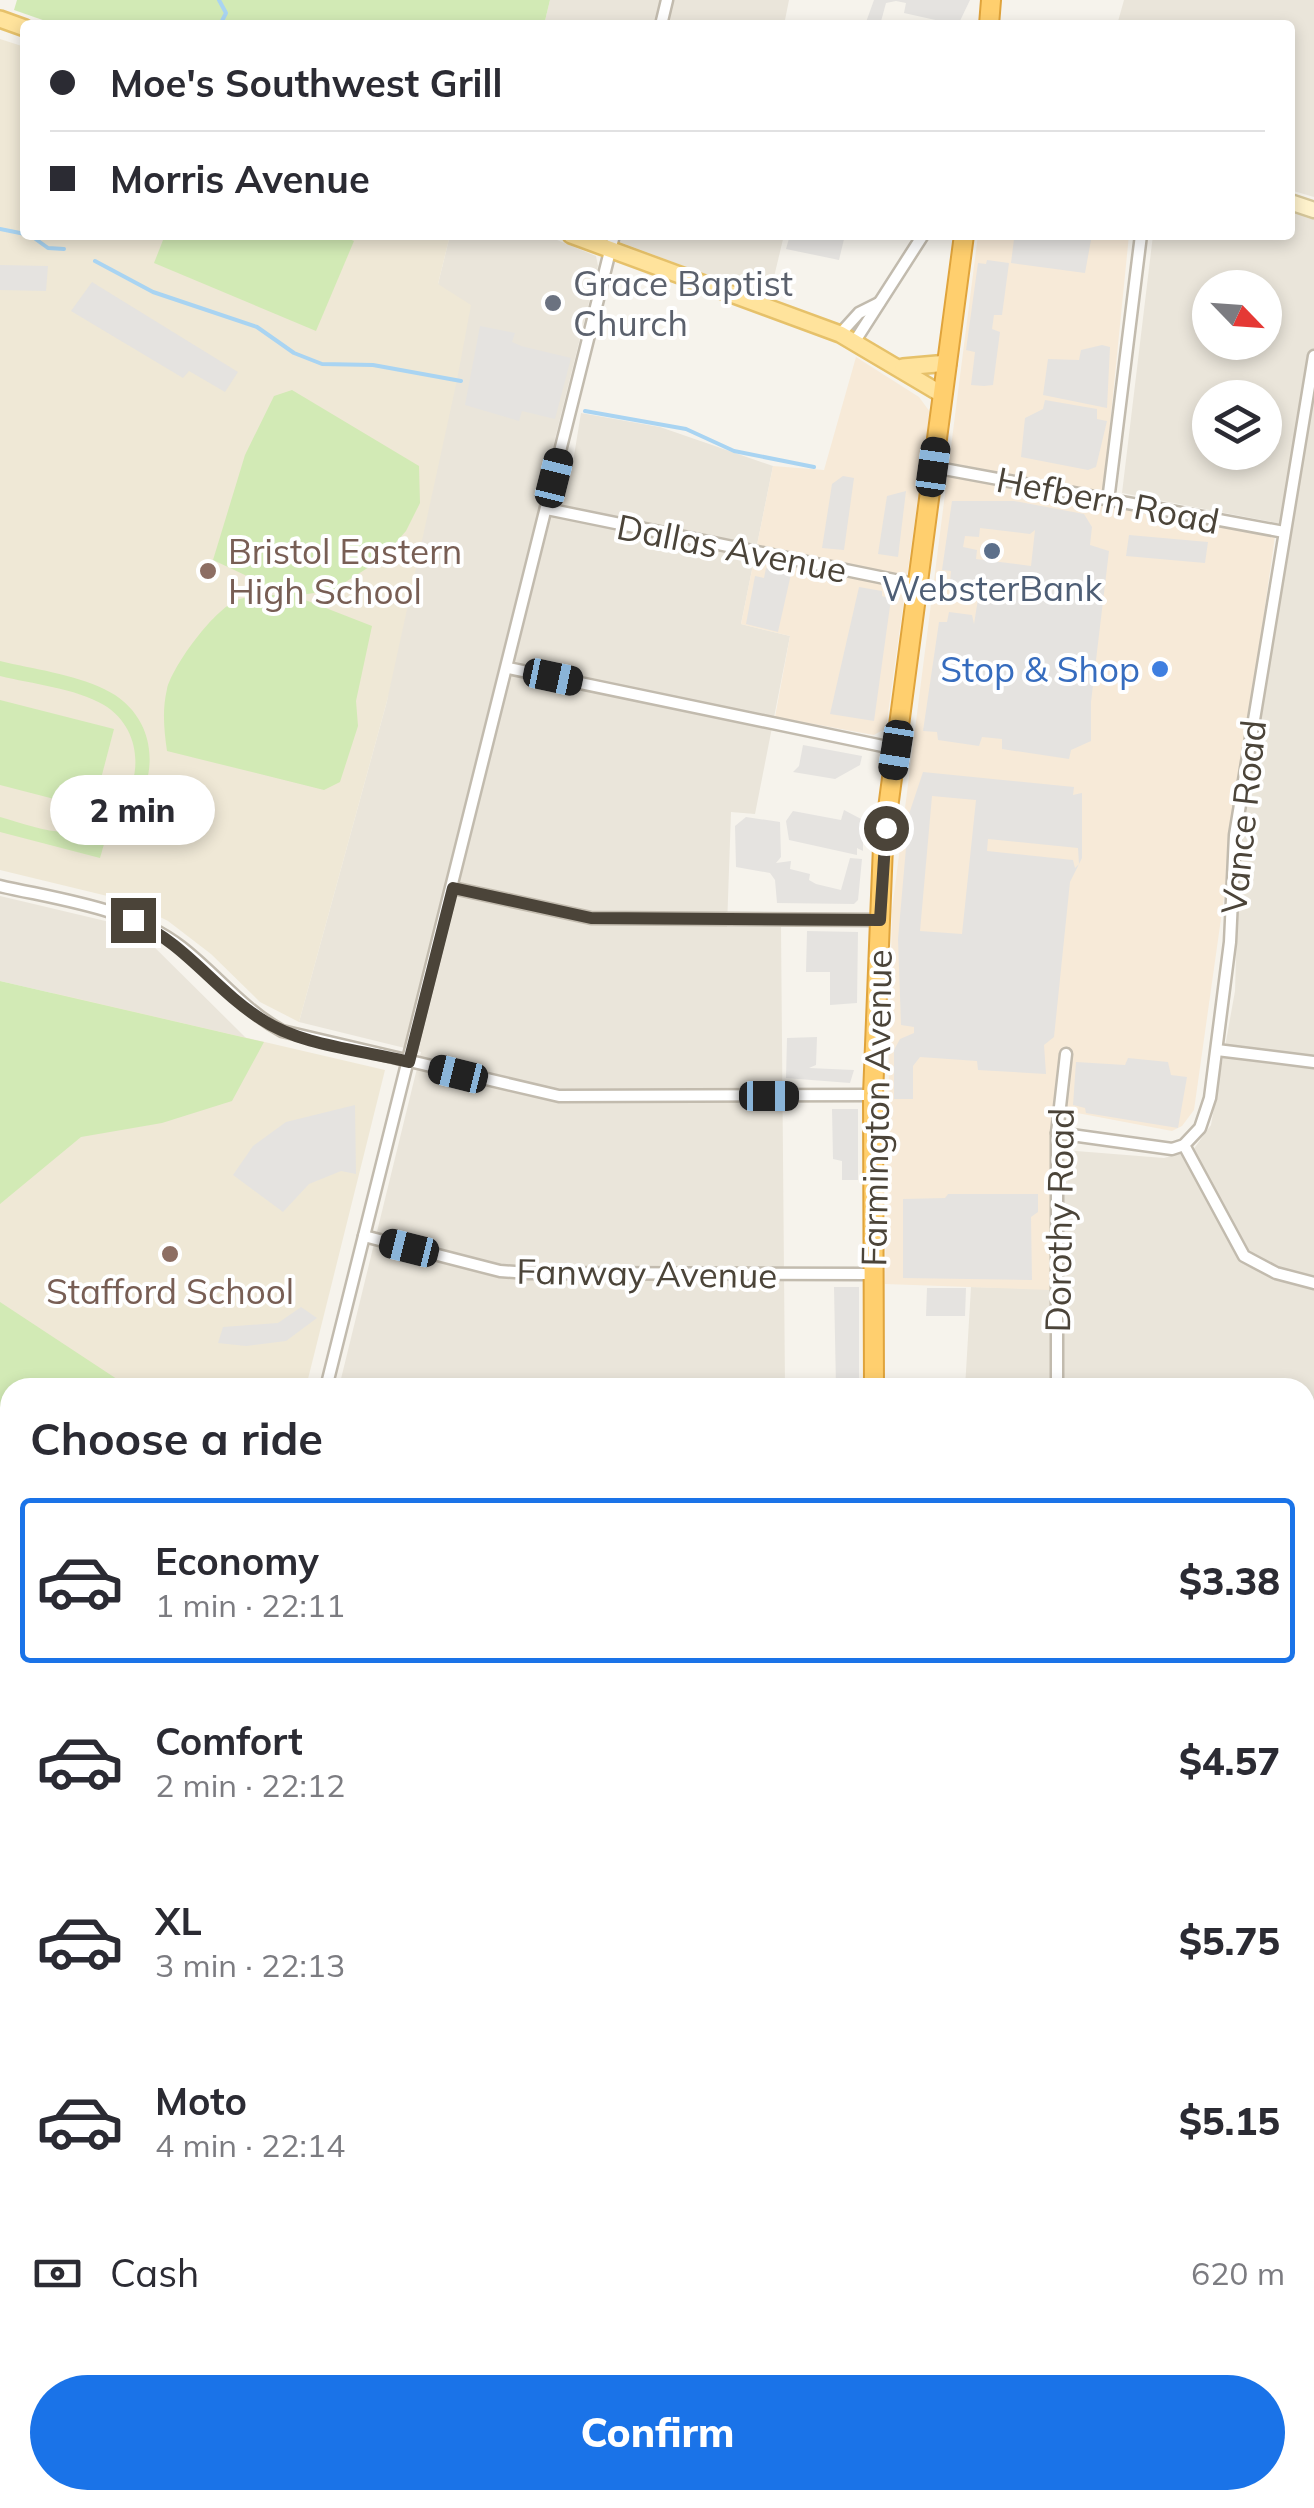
<!DOCTYPE html>
<html lang="en">
<head>
<meta charset="utf-8">
<style>
	body { margin:0; font-family:Mulish,sans-serif; background:#f2f2f3; color:#2b2b33; height:100vh; display:flex; flex-direction:column; font-size:38px; white-space:nowrap }
	* { box-sizing:border-box; margin:0 }
	p { font-size:32px; color:#7c7c81 }
	.icon { flex:none; width:55px; height:55px; fill:none; stroke:currentColor; stroke-width:2; stroke-linecap:round; stroke-linejoin:round }
	.map { position:relative; flex:1; overflow:hidden }
	.sheet { position:absolute; left:0px; top:1378px; width:1315px; height:1132px; display:flex; flex-direction:column; background:#fff; border-radius:30px 30px 0 0; box-shadow:0 5px 15px #0003 }
	.sheet>* { flex:none }
	.guide { position:absolute; left:20px; top:20px; width:1275px; height:220px; border-radius:10px; box-shadow:0 5px 15px #0003; display:grid; align-content:center; height:220px; padding:0 30px; background:#fff }
	.needle { width:65px; rotate:115deg }
	.tools { position:absolute; left:1192px; top:270px; display:grid; gap:20px }
	.tools a { display:grid; place-items:center; width:90px; height:90px; border-radius:50%; background:#fff; box-shadow:0 5px 15px #0003; font-size:50px }
	.end { position:absolute; width:45px; height:45px; margin:-22px; border:12px solid #4b4439; background:#fff; box-shadow:0 0 0 5px #fff }
	.from { border-radius:50% }
	.bubble { position:absolute; height:70px; border-radius:35px; background:#fff; box-shadow:0 5px 15px #0003; font-size:32px; font-weight:800; line-height:70px; text-align:center }
	.car { position:absolute; width:30px; height:60px; margin:-30px -15px; border-radius:12px; box-shadow:0 0 8px 2px #0007; background:linear-gradient(#222 24%,#8ab4d8 0 40%,#222 0 76%,#8ab4d8 0 86%,#222 0) }
	.guide b { display:flex; align-items:center; gap:35px; height:95px; font-size:38px }
	.guide b+b { border-top:2px solid #e1e1e2 }
	.guide i { width:25px; height:25px; background:#2b2b33 }
	ul { padding:0; list-style:none }
	li { display:flex; align-items:center; gap:30px; height:165px; margin:0 20px 15px; padding:0 10px; border:5px solid transparent; border-radius:10px }
	li div { flex:1 }
	li b { display:block; font-size:38px }
	li em { font-style:normal; font-weight:800 }
	li.on { border-color:#1a73e8 }
	li>.icon { width:90px; height:90px; stroke-width:1.5 }
	h2 { padding:0 30px; font-size:45px; line-height:120px }
	.pay { display:flex; align-items:center; gap:25px; height:110px; padding:0 30px; font-size:38px }
	.pay p { margin-inline-start:auto }
	.primary-button { display:flex; gap:20px; margin-top:auto; padding:20px 30px }
	.primary-button a { flex:1; height:115px; border-radius:60px; background:#1a73e8; color:#fff; font-size:40px; font-weight:800; line-height:115px; text-align:center }
	.map>svg:first-child { display:block }
</style>
</head>
<body>
<div class="map">
<svg width="1314" height="2508" viewBox="0 0 1314 2508">
	<rect width="100%" height="100%" fill="#f6f3ec"/>
	<g fill="#eae5da" fill-rule="evenodd">
		<path d="M550,0H789L784,25H544Z"/>
		<path d="M1124,0H1314V197L1290,190V25H1117Z"/>
		<path d="M1290,211L1314,218V1920L1305,1921V1388H965L971,1287L1051,1289V1149L1164,1158L1193,1150L1211,1125L1235,991L1239,859L1292,526L1122,493L1153,235H1290ZM1210,288H1265V342H1210ZM1210,398H1265V452H1210Z"/>
		<path d="M450,235H545L596,256L598,266L548,467L571,474L581,413L660,427L773,466L741,624L790,636L755,814L731,812L727,927H781L785,1387H339L421,1052L299,1022L387,701L438,284Z"/>
		<path d="M601,235H784L769,298Z"/>
		<path d="M0,896L135,928L246,1038L0,981Z"/>
		<path d="M0,1420L10,1429V1774L0,1775Z"/>
		<path d="M0,1948L10,1949V2500H885L886,2508H0Z"/>
		<path d="M1305,2498L1314,2508H1007L1001,2500Z"/>
	</g>
	<g fill="#f7ead8">
		<path d="M978,235H1129L1102,505L1275,536L1194,1110L1182,1126L1172,1131L1051,1108V1290L885,1284L892,910Z"/>
		<path d="M856,357L919,397L930,412L886,728L874,735L775,717L790,636L741,624L773,466L824,470Z"/>
	</g>
	<g fill="#efe8d6">
		<path d="M0,39L25,47V235H450L438,284L471,305L457,380L387,701L299,1022L260,1002L211,954L168,921L128,901L0,870Z"/>
		<path d="M54,993L385,1070L306,1387L10,1388L0,1420V1116Z"/>
	</g>
	<g fill="#d2eab5">
		<path d="M17,0H550L544,25H57L14,10Z"/>
		<path d="M165,235H340L354,241L316,331L154,263Z"/>
		<path d="M292,390L419,466L420,503L406,531L380,560L333,590L295,596L372,626L356,701L358,726L340,782L324,790L167,751C164,730 162,710 167,689C173,665 216,606 240,599C256,594 271,595 287,595L213,560L245,455L274,396Z"/>
		<path d="M0,661C33,669 73,674 104,689C172,721 159,811 98,841L104,844L100,858L0,832V817C26,824 56,837 83,830C141,817 155,736 104,705C75,688 32,684 0,676Z"/>
		<path d="M0,700L114,729L93,809L0,785Z"/>
		<path d="M0,981L264,1042L232,1101L162,1123L81,1137L0,1204Z"/>
		<path d="M0,1302L129,1387L10,1388V1450L0,1441Z"/>
		<path d="M1314,1946V2508L1305,2498V1948Z"/>
	</g>
	<g fill="#e5e3e0" fill-rule="evenodd">
		<path d="M874,0H970L958,25L904,13L906,3L896,1L886,3L880,25H865Z"/>
		<path d="M790,235H845L839,260L786,249Z"/>
		<path d="M1019,235H1088L1091,240L1085,273L1011,263L1014,239Z"/>
		<path d="M987,260L1009,263L1002,315H994L992,329L1000,332L993,385L984,386L971,385L975,352L966,350L978,263L986,264Z"/>
		<path d="M0,265L48,266L46,291L0,290Z"/>
		<path d="M92,282L238,372L225,392L189,371L183,378L71,311Z"/>
		<path d="M480,326L515,333L512,342L521,346L571,358L555,419L522,411L519,421L465,405Z"/>
		<path d="M1102,345L1110,347L1107,408L1043,395L1048,359L1079,360L1081,350Z"/>
		<path d="M1045,400L1097,409V419L1107,421L1096,467L1088,470L1021,457L1025,418L1043,409Z"/>
		<path d="M843,476L854,478L844,550L822,548L832,484Z"/>
		<path d="M906,491L898,557L878,554L887,496Z"/>
		<path d="M952,501H1014L1084,514L1092,527L1090,545L1109,551L1091,702V741L1071,750L1069,759L1002,749V739L982,737L979,746L938,740L937,732L923,731L939,622H947L949,612L972,615L974,624L981,580L978,576L974,585L950,582L951,571L942,570ZM980,528L1030,534L1035,530L1031,566L976,559L977,550L963,547L965,536L979,537Z"/>
		<path d="M1129,535L1208,542L1205,563L1126,556Z"/>
		<path d="M766,568L791,574L778,632L746,624L755,576L764,578Z"/>
		<path d="M859,587L882,591V596L891,599L874,721L830,714Z"/>
		<path d="M803,745L862,756L860,765L835,779L793,772L799,766Z"/>
		<path d="M923,772L1074,787L1073,795L1082,793V858L1070,882L1054,1037L1044,1045L1046,1074L978,1070L977,1061L920,1057L913,1066V1099H894V1050L900,1039L914,1033V1027L901,1025L898,939L909,814ZM932,796L976,800L962,934L920,931ZM988,839L1078,848L1079,864L1075,868L1073,860L987,851Z"/>
		<path d="M844,810L863,820V851L857,848V855L789,840L786,821L793,811L841,820Z"/>
		<path d="M746,817L780,822L781,857L776,863L791,861L790,869L810,874L809,880L816,884L841,890L850,858L862,859L858,900L854,904L777,903L775,880L770,873L736,867L735,826Z"/>
		<path d="M807,931L858,932L857,1003L830,1005V972H806Z"/>
		<path d="M817,1037L816,1065L809,1068L854,1070L850,1083L786,1078L787,1038Z"/>
		<path d="M1128,1058L1168,1062L1171,1075L1187,1077L1178,1128L1086,1113L1085,1108L1073,1105L1076,1062L1125,1065Z"/>
		<path d="M355,1105L356,1174L341,1171L309,1184L283,1212L233,1175L253,1146L286,1122Z"/>
		<path d="M832,1109H858V1180H842V1161L833,1159Z"/>
		<path d="M948,1194H1038V1212L1031,1217L1032,1280L903,1278V1199L945,1198Z"/>
		<path d="M834,1287H859V1387H836Z"/>
		<path d="M927,1288H966L965,1316H926Z"/>
		<path d="M301,1307L317,1318L286,1341L246,1346L218,1343L223,1327L278,1323Z"/>
	</g>
	<g fill="none" stroke-linecap="round" stroke-linejoin="round">
		<g stroke="#a9d4f2" stroke-width="4">
			<path d="M219,0L226,13L220,25"/>
			<path d="M0,229L25,234"/>
			<path d="M30,235L48,248L64,249"/>
			<path d="M38,237L56,235"/>
			<path d="M95,261L153,292L257,327L294,353L322,364L373,365L461,381"/>
			<path d="M585,411L686,429L734,451L814,467"/>
		</g>
		<g stroke="#a9d4f2" stroke-width="20">
			<path d="M0,1788L10,1787"/>
			<path d="M1305,2277L1314,2285"/>
		</g>
		<g stroke="#c2bbae" stroke-width="15">
			<g id="street">
				<path d="M661,25L667,0"/>
				<path d="M840,334L859,313L879,303"/>
				<path d="M855,341L923,235"/>
				<path d="M933,467L1284,532"/>
				<path d="M1108,501L1141,235"/>
				<path d="M547,509L919,585"/>
				<path d="M508,668L897,749"/>
				<path d="M0,886C61,900 130,908 181,947C216,974 242,1009 282,1031L559,1096L873,1095"/>
				<path d="M453,888L591,918L879,920"/>
				<path d="M1217,1050L1314,1062"/>
				<path d="M1057,1133L1172,1149L1184,1145L1200,1128L1210,1098L1230,942L1235,835L1314,356"/>
				<path d="M1184,1145L1244,1256L1276,1273L1314,1283"/>
				<path d="M364,1236L500,1271L529,1273L873,1274"/>
				<path d="M326,1388L614,235"/>
				<path d="M1057,1388V1133L1066,1054"/>
				<path d="M1305,1466L1314,1468"/>
				<path d="M0,1554L10,1563"/>
				<path d="M0,1695L10,1693"/>
				<path d="M1305,1717H1314"/>
				<path d="M0,2196L10,2199"/>
				<path d="M0,2375L10,2374"/>
				<path d="M185,2500L186,2508"/>
				<path d="M422,2500L438,2508"/>
				<path d="M715,2500V2508"/>
				<path d="M990,2500L996,2508"/>
				<path d="M1185,2500L1191,2508"/>
				<path d="M502,2508L507,2500"/>
			</g>
		</g>
		<g stroke="#d6c79b" stroke-width="19">
			<g id="secondary">
				<path d="M1290,202L1314,210"/>
				<path d="M1305,1929L1314,1928"/>
				<path d="M0,1939L10,1940"/>
			</g>
		</g>
		<g stroke="#e6c16a" stroke-width="20">
			<g id="primary">
				<path d="M0,19L25,28"/>
				<path d="M571,235L840,334L943,395"/>
				<path d="M903,367L948,363"/>
			</g>
		</g>
		<g stroke="#e0a43c" stroke-width="22">
			<g id="highway">
				<path d="M989,25L991,0"/>
				<path d="M874,1388L873,1095L883,846L964,235"/>
				<path d="M903,2500V2508"/>
			</g>
		</g>
		<use href="#street" stroke="#fff" stroke-width="10"/>
		<use href="#secondary" stroke="#fff3cd" stroke-width="14"/>
		<use href="#primary" stroke="#ffe39c" stroke-width="15"/>
		<use href="#highway" stroke="#ffcf6e" stroke-width="18"/>
	</g>
	<g fill="none" stroke-linecap="round" stroke-linejoin="round">
		<path stroke="#4b4439" stroke-width="12" d="M133,920C186,944 214,989 261,1019C301,1046 363,1050 409,1062L453,888L591,918L880,920L886,828"/>
	</g>
	<circle fill="#6b7280" stroke="#fff" stroke-width="4" cx="553" cy="303" r="10"/>
	<circle fill="#5c6f8a" stroke="#fff" stroke-width="4" cx="992" cy="551" r="10"/>
	<g fill="#8d6e63" stroke="#fff" stroke-width="4">
		<circle cx="208" cy="571" r="10"/>
		<circle cx="170" cy="1254" r="10"/>
	</g>
	<circle fill="#3f7fe0" stroke="#fff" stroke-width="4" cx="1160" cy="669" r="10"/>
	<g text-anchor="middle" dominant-baseline="central" stroke-width="8" stroke-linejoin="round" paint-order="stroke">
		<g font-size="35" fill="#5b616d" stroke="#fff" text-anchor="start">
			<text x="573" y="283">Grace Baptist<tspan x="573" dy="40">Church</tspan></text>
		</g>
		<g font-size="35" fill="#4b4439" stroke="#fff">
			<text transform="translate(1108 500) rotate(11)">Hefbern Road</text>
			<text transform="translate(732 548) rotate(11)">Dallas Avenue</text>
			<text transform="translate(1243 817) rotate(-84)">Vance Road</text>
			<text transform="translate(876 1108) rotate(-89)">Farmington Avenue</text>
			<text transform="translate(1059 1220) rotate(-89)">Dorothy Road</text>
			<text transform="translate(647 1273) rotate(1)">Fanway Avenue</text>
		</g>
		<g font-size="35" fill="#785e54" stroke="#fff" text-anchor="start">
			<text x="228" y="551">Bristol Eastern<tspan x="228" dy="40">High School</tspan></text>
			<text x="170" y="1291" text-anchor="middle">Stafford School</text>
		</g>
		<g font-size="35" fill="#4e5e75" stroke="#fff">
			<text x="992" y="588">WebsterBank</text>
		</g>
		<g font-size="35" fill="#366cbe" stroke="#fff" text-anchor="end">
			<text x="1140" y="669">Stop &amp; Shop</text>
		</g>
	</g>
</svg>
<div class="tools">
<a><svg class="needle" viewBox="-14 -14 28 28"><path d="M0-13l5 13h-10z" fill="#e53935"/><path d="M0 13l5-13h-10z" fill="#7c7c81"/></svg></a>
<a><svg class="icon" aria-label="layers" viewBox="0 0 24 24"><path d="M12 4l9 5-9 5-9-5zM3 14l9 5 9-5"/></svg></a>
</div>
<i class="end from" style="left:886px;top:828px"></i>
<i class="end" style="left:133px;top:920px"></i>
<div class="bubble" style="left:50px;top:775px;width:165px">2 min</div>
<i class="car" style="left:933px;top:467px;rotate:8deg"></i>
<i class="car" style="left:554px;top:478px;rotate:14deg"></i>
<i class="car" style="left:553px;top:677px;rotate:102deg"></i>
<i class="car" style="left:896px;top:750px;rotate:189deg"></i>
<i class="car" style="left:458px;top:1074px;rotate:284deg"></i>
<i class="car" style="left:769px;top:1096px;rotate:90deg"></i>
<i class="car" style="left:409px;top:1248px;rotate:284deg"></i>
<div class="guide">
<b><i class="from"></i>Moe's Southwest Grill</b>
<b><i></i>Morris Avenue</b>
</div>
<section class="sheet">
<h2>Choose a ride</h2>
<ul>
<li class="on"><svg class="icon" aria-label="car" viewBox="0 0 24 24"><path d="M5 17H2v-5l4-1 3-4h7l3 4 3 1v5h-3M9 17h6M6 11h13"/><circle cx="7" cy="17" r="2"/><circle cx="17" cy="17" r="2"/></svg><div><b>Economy</b><p>1 min · 22:11</p></div><em>$3.38</em></li>
<li><svg class="icon" aria-label="car" viewBox="0 0 24 24"><path d="M5 17H2v-5l4-1 3-4h7l3 4 3 1v5h-3M9 17h6M6 11h13"/><circle cx="7" cy="17" r="2"/><circle cx="17" cy="17" r="2"/></svg><div><b>Comfort</b><p>2 min · 22:12</p></div><em>$4.57</em></li>
<li><svg class="icon" aria-label="car" viewBox="0 0 24 24"><path d="M5 17H2v-5l4-1 3-4h7l3 4 3 1v5h-3M9 17h6M6 11h13"/><circle cx="7" cy="17" r="2"/><circle cx="17" cy="17" r="2"/></svg><div><b>XL</b><p>3 min · 22:13</p></div><em>$5.75</em></li>
<li><svg class="icon" aria-label="car" viewBox="0 0 24 24"><path d="M5 17H2v-5l4-1 3-4h7l3 4 3 1v5h-3M9 17h6M6 11h13"/><circle cx="7" cy="17" r="2"/><circle cx="17" cy="17" r="2"/></svg><div><b>Moto</b><p>4 min · 22:14</p></div><em>$5.15</em></li>
</ul>
<div class="pay"><svg class="icon" aria-label="cash" viewBox="0 0 24 24"><path d="M3 7h18v10H3z"/><circle cx="12" cy="12" r="2"/></svg>Cash<p>620 m</p></div>
<div class="primary-button"><a>Confirm</a></div>
</section>
</div>
</body>
</html>
